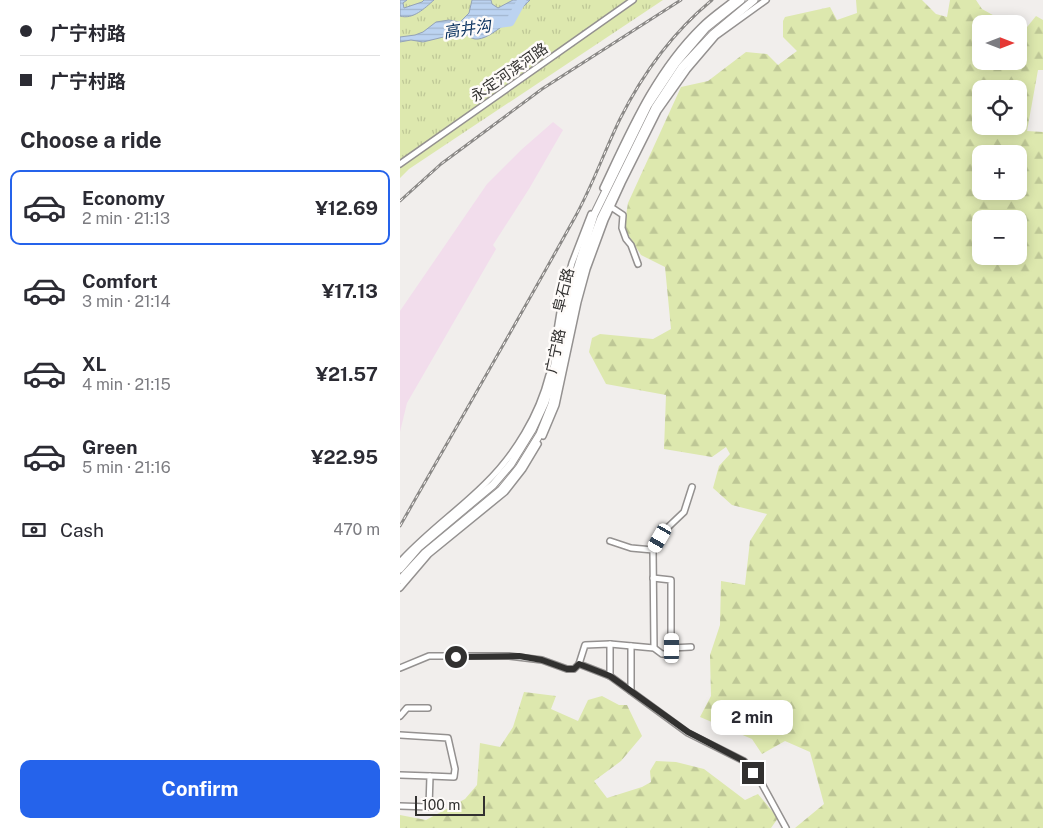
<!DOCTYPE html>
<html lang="en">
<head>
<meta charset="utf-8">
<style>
	body { margin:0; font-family:"Public Sans","Noto Sans SC",sans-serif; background:#f7f7f7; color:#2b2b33; height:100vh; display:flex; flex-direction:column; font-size:19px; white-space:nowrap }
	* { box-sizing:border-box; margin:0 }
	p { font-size:16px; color:#7c7c81 }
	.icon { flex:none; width:28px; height:28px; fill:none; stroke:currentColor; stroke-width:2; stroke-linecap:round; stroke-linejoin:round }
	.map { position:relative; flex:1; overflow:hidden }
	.details { display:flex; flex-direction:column; background:#fff; width:400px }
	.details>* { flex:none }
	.guide { display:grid; align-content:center; height:110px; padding:0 20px; background:#fff }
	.needle { width:32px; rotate:90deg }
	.buttons { position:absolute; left:572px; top:15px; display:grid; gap:10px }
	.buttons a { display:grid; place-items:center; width:55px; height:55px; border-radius:10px; background:#fff; box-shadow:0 2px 12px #0003; font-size:25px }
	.scale { position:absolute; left:15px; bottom:12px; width:70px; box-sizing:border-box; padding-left:5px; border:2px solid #323130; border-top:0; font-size:14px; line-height:18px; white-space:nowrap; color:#323130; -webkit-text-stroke:4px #fefbf9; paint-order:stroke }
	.end { position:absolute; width:22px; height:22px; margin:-11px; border:6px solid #323130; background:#fff; box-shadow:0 0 0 2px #fff }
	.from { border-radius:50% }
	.bubble { position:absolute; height:35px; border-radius:10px; background:#fff; box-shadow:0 2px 12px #0003; font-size:16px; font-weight:700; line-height:35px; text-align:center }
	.car { position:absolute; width:15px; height:30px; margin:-15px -8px; border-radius:6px; box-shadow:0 0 4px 1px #0007; background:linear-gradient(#fff 24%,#345 0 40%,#fff 0 76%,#345 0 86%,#fff 0) }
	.guide b { display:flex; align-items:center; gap:18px; height:48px; font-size:19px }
	.guide b+b { border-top:1px solid #e1e1e2 }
	.guide i { width:12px; height:12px; background:#2b2b33 }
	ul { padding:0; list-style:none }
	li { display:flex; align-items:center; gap:15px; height:75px; margin:0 10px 8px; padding:0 10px; border:2px solid transparent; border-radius:10px }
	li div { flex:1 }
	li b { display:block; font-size:19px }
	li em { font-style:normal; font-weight:700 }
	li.selected { border-color:#2563eb }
	li>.icon { width:45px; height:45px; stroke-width:1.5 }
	h2 { padding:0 20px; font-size:22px; line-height:60px }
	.pay { display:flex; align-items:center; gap:12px; height:55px; padding:0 20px; font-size:19px }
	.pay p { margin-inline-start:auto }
	.primary-button { display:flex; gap:10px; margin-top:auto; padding:10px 20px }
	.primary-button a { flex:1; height:58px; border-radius:10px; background:#2563eb; color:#fff; font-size:20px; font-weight:700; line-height:58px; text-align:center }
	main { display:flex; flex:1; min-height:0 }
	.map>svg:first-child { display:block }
</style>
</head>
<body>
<main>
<section class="details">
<div class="guide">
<b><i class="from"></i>广宁村路</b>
<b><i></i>广宁村路</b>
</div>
<h2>Choose a ride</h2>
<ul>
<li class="selected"><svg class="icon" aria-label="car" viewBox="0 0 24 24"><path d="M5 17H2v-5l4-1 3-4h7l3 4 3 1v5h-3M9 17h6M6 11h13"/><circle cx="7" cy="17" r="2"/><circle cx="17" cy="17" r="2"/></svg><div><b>Economy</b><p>2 min · 21:13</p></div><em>¥12.69</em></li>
<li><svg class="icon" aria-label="car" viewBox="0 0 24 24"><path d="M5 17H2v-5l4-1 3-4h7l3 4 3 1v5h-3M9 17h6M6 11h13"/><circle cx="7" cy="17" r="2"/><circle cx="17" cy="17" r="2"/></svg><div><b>Comfort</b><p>3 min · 21:14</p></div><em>¥17.13</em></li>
<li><svg class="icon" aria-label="car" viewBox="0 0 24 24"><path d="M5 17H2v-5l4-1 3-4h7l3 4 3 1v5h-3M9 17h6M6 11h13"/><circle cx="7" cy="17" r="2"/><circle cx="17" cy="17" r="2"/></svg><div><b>XL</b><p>4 min · 21:15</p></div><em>¥21.57</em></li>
<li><svg class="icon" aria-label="car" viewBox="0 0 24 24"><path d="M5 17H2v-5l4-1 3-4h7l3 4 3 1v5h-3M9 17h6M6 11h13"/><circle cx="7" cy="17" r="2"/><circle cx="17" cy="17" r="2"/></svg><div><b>Green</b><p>5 min · 21:16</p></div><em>¥22.95</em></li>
</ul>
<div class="pay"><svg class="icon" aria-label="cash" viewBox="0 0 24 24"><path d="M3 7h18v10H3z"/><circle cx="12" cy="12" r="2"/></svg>Cash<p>470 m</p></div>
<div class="primary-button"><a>Confirm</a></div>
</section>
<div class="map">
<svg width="643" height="828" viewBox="0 0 643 828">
	<defs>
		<pattern id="forest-firs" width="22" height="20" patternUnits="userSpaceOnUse" patternTransform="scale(1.25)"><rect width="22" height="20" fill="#dde8ae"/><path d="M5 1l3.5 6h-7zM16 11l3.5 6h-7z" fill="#bec796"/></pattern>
		<pattern id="park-tufts" width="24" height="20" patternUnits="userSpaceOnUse" patternTransform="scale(1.25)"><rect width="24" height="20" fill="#dde8ae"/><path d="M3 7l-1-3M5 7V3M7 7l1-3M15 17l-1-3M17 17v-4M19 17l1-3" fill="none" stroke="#bec796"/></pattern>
		<pattern id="water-rules" width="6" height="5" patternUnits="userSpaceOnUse" patternTransform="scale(1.25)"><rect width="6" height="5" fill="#bcd3f1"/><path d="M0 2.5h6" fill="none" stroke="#a2b6cf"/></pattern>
	</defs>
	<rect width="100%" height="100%" fill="#f1eeec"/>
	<path fill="#f2ddec" d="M153,122L163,130L129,189L93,245L96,249L7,403L0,432V311L87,184L121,150Z"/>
	<g fill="url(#forest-firs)" fill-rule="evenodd">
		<path d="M456,0H522L536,14L547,17L550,0H576L582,9L609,24H581V61H619V29L623,32L636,16L643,20V70H638L627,131L643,132V828H395L424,804L410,752L385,741L362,754L352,739L300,717L311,696L310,655L320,625L321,581L345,585L350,541L367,514L332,505L313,488L319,466L330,454L326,447L312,457L264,449L266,395L206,384L189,352L192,338L200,334L253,339L271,329L265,267L241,255L224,228L228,203L281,87L308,81L346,52L367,54L378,65L397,51L383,37V21L385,17L430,7L437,20L457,13ZM581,89H619V126H581ZM581,154H619V191H581ZM581,219H619V256H581Z"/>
		<path d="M124,692L156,696L151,709L178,721L188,700L202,696L219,705H227L242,736L221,761L194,781L207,798L242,787L251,782L250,771L256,761L276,762L304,769L345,800L358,794L378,818L371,828H0V815L26,820L65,799L77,785L80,743L100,747L113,727Z"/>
	</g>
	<path fill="url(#park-tufts)" d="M0,0H263L9,169L0,178Z"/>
	<g fill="url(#water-rules)" stroke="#93a2b7">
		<path d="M0,0H7L3,3L4,8L22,2L24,0H34C25,8 13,20 0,16Z"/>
		<path d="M72,0H91L92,4L98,8L113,0H130C119,11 91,41 75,39C69,38 66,33 60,33L23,42L11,40L0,42V37L15,35L23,32L36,22L49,20L60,22L69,13Z"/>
	</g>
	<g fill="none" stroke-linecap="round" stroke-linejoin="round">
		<path stroke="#bcd3f1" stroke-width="9" d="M95,24L110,22L122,0"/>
		<g stroke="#949190" stroke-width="8">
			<g id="minor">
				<path d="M0,164L233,0"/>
				<path d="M203,188C230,131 255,72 301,27C311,17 323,9 334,0"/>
				<path d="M211,207L223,215L222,228L226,239L231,245L238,264"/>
				<path d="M153,355L162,300L172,263L191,214"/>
				<path d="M143,436L156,405L178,302L187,269L205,220L222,183L258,111L287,70L316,36L366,0"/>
				<path d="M210,541L231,548L253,550L264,531L284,512L292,487"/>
				<path d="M253,550L254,648"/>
				<path d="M0,562C26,533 58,511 85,484C115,455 139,415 149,375"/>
				<path d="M253,578L271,580V648"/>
				<path d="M0,588L29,554L105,492L123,469L138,444"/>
				<path d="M179,664L210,676L288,733L344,761L362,784L386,828"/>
				<path d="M179,664L185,645L210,644L254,648L262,654H269L271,648L291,647"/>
				<path d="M0,668L29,656H109L142,660L167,669H174L179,664"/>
				<path d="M210,676V644"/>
				<path d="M231,691V646"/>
				<path d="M0,716L7,708H28"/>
				<path d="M0,735L48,738L55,769L54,777L30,776"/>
				<path d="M0,775L30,776L29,807L0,806"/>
			</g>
		</g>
		<g stroke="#949190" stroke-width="9">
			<g id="highway">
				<path d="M0,569L19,547L93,485L111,464L132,430L145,402L151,384L167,302L194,215L248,105L276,63L306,28L341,0"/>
				<path d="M0,580L25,553L101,490L119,468L140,434L152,404L173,302L183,266L201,218L255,108L282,67L313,34L354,0"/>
			</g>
		</g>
		<use href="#minor" stroke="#fff" stroke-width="5"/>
		<use href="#highway" stroke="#fff" stroke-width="7"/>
		<g stroke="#8b8987" stroke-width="3">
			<g id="rail">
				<path d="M0,201L41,164L142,89L281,0"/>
				<path d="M0,526C58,424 117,322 174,219C192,187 204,152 220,119C242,75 273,32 312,0"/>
			</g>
		</g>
		<use href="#rail" stroke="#fefbf9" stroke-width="1" stroke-dasharray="4" stroke-linecap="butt"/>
	</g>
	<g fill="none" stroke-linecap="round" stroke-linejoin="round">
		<path stroke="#323130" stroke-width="6" d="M56,657L119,656L142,660L167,669H174L179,664L210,676L288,732L344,761L353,773"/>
	</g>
	<g text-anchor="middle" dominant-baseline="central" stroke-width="5" stroke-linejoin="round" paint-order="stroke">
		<g font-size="15" fill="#323130" stroke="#fefbf9">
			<text transform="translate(109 72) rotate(-35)">永定河滨河路</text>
			<text transform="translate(163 290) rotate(-76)">阜石路</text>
			<text transform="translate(155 351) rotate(-78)">广宁路</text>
		</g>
		<g font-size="16" font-style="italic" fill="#0c3361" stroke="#fefbf9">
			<text transform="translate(67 29) rotate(-9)">高井沟</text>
		</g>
	</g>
</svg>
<div class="buttons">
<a><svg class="needle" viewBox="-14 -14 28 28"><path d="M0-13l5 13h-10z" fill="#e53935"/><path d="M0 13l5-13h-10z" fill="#7c7c81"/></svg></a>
<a><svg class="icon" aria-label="locate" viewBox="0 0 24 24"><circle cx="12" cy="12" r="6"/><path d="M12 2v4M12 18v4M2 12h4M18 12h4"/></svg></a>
<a>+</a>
<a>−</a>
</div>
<div class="scale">100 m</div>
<i class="end from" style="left:56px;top:657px"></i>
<i class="end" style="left:353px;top:773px"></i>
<div class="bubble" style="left:311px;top:700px;width:82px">2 min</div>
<i class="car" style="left:260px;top:538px;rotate:210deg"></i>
<i class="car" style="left:272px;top:648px;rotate:0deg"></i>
</div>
</main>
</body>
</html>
